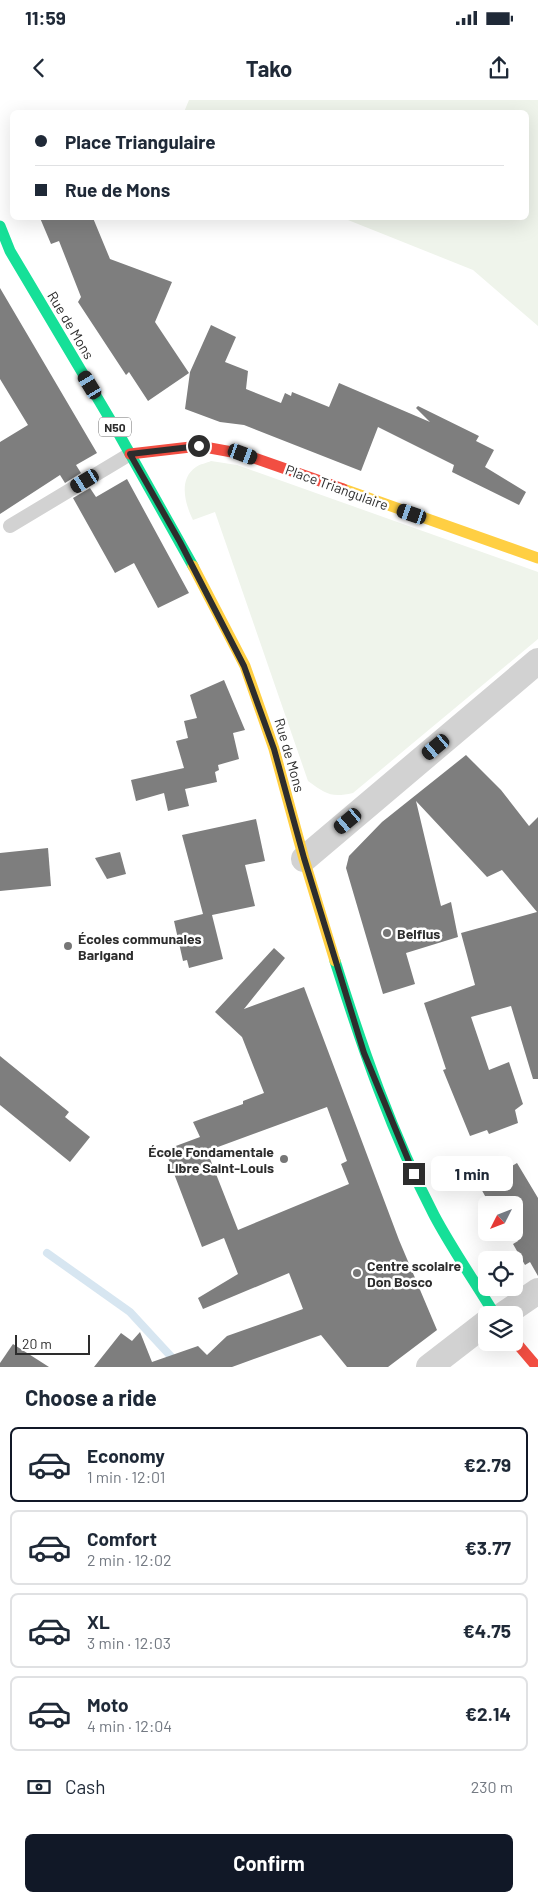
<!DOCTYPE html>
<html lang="en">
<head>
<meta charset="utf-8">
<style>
	body { margin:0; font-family:Barlow,sans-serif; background:#f6f6f7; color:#1f2937; height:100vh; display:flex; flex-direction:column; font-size:19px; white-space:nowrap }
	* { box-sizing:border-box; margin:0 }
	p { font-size:16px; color:#747a83 }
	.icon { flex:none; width:28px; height:28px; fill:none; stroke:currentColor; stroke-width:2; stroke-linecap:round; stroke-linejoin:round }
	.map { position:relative; height:1267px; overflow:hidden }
	.details { display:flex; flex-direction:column; background:#fff; flex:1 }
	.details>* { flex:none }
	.top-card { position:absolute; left:10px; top:10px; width:519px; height:110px; border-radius:8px; box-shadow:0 5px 20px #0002; display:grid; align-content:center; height:110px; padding:0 25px; background:#fff }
	.needle { width:32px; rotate:228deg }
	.buttons { position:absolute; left:478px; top:1096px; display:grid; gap:10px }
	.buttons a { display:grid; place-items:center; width:45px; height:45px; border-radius:8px; background:#fff; box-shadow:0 5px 20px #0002; font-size:25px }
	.scale { position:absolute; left:15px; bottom:12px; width:75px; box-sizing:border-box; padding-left:5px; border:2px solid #2d2d2d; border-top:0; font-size:14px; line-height:18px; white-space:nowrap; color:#2d2d2d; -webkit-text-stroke:4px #fff; paint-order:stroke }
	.end { position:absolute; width:22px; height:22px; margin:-11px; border:6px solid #2d2d2d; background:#fff; box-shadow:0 0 0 2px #fff }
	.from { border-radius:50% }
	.bubble { position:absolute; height:35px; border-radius:8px; background:#fff; box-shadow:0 5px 20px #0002; font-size:16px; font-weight:700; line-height:35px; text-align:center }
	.car { position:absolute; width:15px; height:30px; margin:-15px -8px; border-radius:6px; box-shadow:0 0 4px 1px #0007; background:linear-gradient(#222 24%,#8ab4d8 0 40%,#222 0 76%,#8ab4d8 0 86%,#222 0) }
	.top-card b { display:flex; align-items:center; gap:18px; height:48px; font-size:19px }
	.top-card b+b { border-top:1px solid #e0e1e3 }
	.top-card i { width:12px; height:12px; background:#1f2937 }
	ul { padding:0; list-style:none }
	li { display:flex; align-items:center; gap:15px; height:75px; margin:0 10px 8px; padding:0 15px; border:2px solid #e0e1e3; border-radius:8px }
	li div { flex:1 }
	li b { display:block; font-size:19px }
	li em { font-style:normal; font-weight:700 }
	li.selected { border-color:#111827 }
	li>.icon { width:45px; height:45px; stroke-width:1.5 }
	h2 { padding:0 25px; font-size:22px; line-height:60px }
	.pay { display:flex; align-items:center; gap:12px; height:55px; padding:0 25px; font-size:19px }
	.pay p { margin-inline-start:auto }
	.button { display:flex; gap:10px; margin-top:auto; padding:10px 25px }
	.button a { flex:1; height:58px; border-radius:8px; background:#111827; color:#fff; font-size:20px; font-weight:700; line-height:58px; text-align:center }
	.status { display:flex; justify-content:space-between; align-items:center; height:35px; padding:0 25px; background:#fff; direction:ltr }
	.status svg { height:14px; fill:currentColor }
	header { display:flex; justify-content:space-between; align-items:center; height:65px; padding:0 25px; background:#fff; font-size:22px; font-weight:700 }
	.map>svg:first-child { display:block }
</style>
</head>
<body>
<div class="status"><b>11:59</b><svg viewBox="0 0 49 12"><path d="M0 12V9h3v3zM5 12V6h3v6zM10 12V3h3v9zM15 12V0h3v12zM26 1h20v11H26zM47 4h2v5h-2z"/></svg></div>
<header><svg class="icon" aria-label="back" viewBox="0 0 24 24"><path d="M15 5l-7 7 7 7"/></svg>Tako<svg class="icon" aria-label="share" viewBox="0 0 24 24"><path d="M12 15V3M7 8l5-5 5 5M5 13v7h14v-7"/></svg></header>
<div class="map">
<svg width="538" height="1267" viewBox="0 0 538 1267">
	<rect width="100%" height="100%" fill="#fff"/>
	<g fill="#eff4eb">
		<path d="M189,0H538V226L473,170L343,118H526V12H184Z"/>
		<path d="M211,361L237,365L538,472V539L353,693C331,698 326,694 308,681L215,412L193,420C185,404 178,379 196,367C200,364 207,363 211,361Z"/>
	</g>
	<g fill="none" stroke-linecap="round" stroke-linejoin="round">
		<path stroke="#d7e6f1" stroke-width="8" d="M47,1153L130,1212L177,1263"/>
	</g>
	<g fill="#7e7e7e" fill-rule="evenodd">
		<path d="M40,118H93L110,159L172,182L155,222L189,273L148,301L129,272L126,275L78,202L81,197L59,141L51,144Z"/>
		<path d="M0,188L97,353L76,365L81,373L65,383L60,375L0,414V342L28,325L0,279Z"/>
		<path d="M211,225L236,237L225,262L248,271L246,289L281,303L285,293L291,296L292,292L329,307L339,283L430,322L416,308L418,306L479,336L476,341L494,350L485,367L526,392L519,405L452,372L454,365L378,327L361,371L244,325L220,322L185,309L190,272Z"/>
		<path d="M127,379L189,493L158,508L134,463L115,473L73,398L90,388L96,397Z"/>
		<path d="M224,580L245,630L233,633L239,659L218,665L219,670L215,672L217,682L185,689L189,706L168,711L164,693L136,701L131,680L184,668L176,641L188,638L184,621L197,618L190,595Z"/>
		<path d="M466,655L501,690L529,726L538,717V979H533L511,906L471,917L489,970L509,962L523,1004L515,1010L518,1023L489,1034L487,1030L470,1036L443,970L446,969L424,903L475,885L461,833L537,812L502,770L487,777L416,701L441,806L451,802L458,837L406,853L415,884L383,894L346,768L349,756L382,722Z"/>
		<path d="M256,719L265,761L245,765L255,806L212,815L223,859L189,868L187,860L183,861L174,821L203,814L182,735Z"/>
		<path d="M48,748L51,786L0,791V753Z"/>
		<path d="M120,752L126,774L107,779L95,758Z"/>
		<path d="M274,848L285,858L244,909L304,887L399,1140L437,1230L388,1267H347L321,1235L232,1267H94L121,1233L132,1241L140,1232L152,1262L198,1246L207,1255L227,1236L303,1209L289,1173L203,1209L198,1198L238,1174L224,1138L202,1147L165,1050L200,1037L193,1022L243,1004V1001L264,993L242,937L215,912ZM327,1007L347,1061L341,1064L349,1084L238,1130L207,1051Z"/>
		<path d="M0,956L69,1012L65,1017L90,1037L70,1062L0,1005Z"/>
		<path d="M517,1063L538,1098V1176L530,1162L525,1165L513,1144L518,1141L513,1132L514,1105H490L479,1085Z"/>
		<path d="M13,1244L49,1267H0V1263Z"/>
	</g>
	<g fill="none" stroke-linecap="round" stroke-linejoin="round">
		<path stroke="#d2d2d2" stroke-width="14" d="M10,426L130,354"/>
		<g stroke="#d2d2d2" stroke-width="26">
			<path d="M304,759L538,561"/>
			<path d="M503,1215L538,1191"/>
			<path d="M429,1267L486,1223"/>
		</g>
		<g stroke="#16e098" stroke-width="11">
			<path d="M0,126L10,151L120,336L193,466"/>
			<path d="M335,861C362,947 392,1034 434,1115C452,1149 475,1182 495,1215"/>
		</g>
		<g stroke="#ffcf43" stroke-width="11">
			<path d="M343,389L538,458"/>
			<path d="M193,466L245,566L274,649L304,759L335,861"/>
		</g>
		<g stroke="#f24e42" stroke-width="11">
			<path d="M130,354L199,346L243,354L343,389"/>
			<path d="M514,1240L537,1267"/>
		</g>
	</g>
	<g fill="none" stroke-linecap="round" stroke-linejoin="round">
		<path stroke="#2d2d2d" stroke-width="6" d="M199,346L130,354L180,442L244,566L274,649L304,758L364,953L414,1074"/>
	</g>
	<g fill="#767676" stroke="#fff" stroke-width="2">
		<circle cx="387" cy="833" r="5"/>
		<circle cx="68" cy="846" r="5"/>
		<circle cx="284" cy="1059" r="5"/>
		<circle cx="357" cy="1173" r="5"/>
	</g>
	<g text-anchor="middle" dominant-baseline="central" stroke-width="5" stroke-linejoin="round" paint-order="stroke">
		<rect fill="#fff" stroke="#6c6c6c" stroke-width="1" x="99" y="317.5" width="32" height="19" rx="4"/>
		<g font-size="12" font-weight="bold" fill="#2d2d2d">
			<text x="115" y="327">N50</text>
		</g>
		<g font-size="14" fill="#2d2d2d" stroke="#fff">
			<text transform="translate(71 225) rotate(59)">Rue de Mons</text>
			<text transform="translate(337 387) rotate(20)">Place Triangulaire</text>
			<text transform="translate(290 655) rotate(74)">Rue de Mons</text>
		</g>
		<g font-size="14" font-weight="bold" fill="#2d2d2d" stroke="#fff" text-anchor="start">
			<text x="397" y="833">Belfius</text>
			<text x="78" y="838">Écoles communales<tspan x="78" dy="16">Barigand</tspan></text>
			<text x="274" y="1051" text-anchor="end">École Fondamentale<tspan x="274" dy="16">Libre Saint-Louis</tspan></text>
			<text x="367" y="1165">Centre scolaire<tspan x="367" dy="16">Don Bosco</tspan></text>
		</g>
	</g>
</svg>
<div class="buttons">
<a><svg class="needle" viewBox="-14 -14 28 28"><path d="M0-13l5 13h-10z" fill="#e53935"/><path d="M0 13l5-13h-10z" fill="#747a83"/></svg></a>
<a><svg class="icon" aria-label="locate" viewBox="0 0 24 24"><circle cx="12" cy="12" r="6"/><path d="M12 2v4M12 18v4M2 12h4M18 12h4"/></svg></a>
<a><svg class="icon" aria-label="layers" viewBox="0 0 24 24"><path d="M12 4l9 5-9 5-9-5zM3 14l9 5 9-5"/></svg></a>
</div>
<div class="scale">20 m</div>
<i class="end from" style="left:199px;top:346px"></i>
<i class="end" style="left:414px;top:1074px"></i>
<div class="bubble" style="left:431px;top:1056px;width:82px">1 min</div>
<i class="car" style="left:90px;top:285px;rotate:329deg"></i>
<i class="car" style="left:243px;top:354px;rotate:110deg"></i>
<i class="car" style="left:85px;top:381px;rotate:239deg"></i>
<i class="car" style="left:412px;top:414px;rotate:289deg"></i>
<i class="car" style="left:436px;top:647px;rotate:230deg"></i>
<i class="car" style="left:348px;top:721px;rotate:230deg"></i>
<div class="top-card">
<b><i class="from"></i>Place Triangulaire</b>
<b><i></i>Rue de Mons</b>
</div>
</div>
<section class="details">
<h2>Choose a ride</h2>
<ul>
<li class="selected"><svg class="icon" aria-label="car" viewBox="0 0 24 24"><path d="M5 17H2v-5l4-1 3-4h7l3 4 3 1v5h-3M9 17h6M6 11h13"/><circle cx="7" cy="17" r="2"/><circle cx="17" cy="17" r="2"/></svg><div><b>Economy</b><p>1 min · 12:01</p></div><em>€2.79</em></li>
<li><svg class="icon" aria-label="car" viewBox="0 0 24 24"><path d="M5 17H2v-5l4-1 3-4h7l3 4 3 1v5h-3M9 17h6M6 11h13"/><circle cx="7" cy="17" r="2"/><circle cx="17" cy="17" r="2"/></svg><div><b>Comfort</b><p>2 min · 12:02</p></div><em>€3.77</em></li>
<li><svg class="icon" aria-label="car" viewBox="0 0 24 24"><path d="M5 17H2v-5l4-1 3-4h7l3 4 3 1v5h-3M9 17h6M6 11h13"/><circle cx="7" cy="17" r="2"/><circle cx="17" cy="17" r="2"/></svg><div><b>XL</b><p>3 min · 12:03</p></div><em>€4.75</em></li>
<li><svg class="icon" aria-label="car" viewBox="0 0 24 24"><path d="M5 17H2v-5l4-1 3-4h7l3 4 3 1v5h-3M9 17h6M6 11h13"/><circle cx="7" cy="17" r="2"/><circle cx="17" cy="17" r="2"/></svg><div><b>Moto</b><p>4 min · 12:04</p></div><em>€2.14</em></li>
</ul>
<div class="pay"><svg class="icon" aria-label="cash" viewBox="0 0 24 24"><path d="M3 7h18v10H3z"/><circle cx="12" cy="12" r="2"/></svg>Cash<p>230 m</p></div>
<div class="button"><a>Confirm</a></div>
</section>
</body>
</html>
